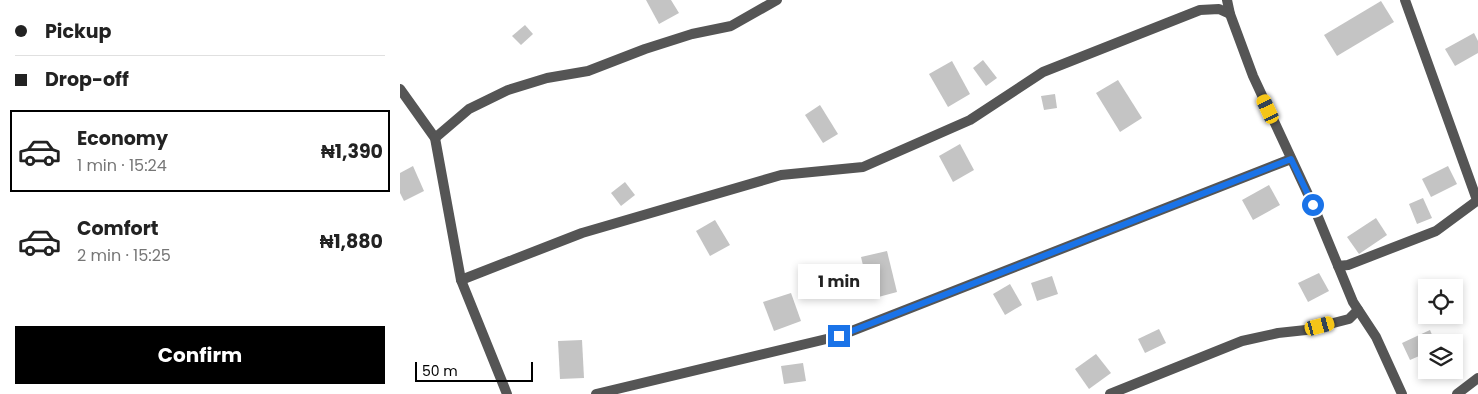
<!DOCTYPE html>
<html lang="en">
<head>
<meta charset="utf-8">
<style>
	body { margin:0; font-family:Poppins,sans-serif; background:#f2f2f2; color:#222; height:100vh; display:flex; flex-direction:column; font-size:19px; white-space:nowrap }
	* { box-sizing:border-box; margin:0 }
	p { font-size:16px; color:#767676 }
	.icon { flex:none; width:28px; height:28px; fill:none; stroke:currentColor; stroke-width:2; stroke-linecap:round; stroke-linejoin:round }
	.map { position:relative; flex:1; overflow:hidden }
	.panel { display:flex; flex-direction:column; background:#fff; width:400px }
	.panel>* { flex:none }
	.top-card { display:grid; align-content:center; height:110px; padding:0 15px; background:#fff }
	.fabs { position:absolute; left:1018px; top:279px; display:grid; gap:10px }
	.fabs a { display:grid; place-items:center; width:45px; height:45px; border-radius:0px; background:#fff; box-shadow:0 2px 8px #0003; font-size:25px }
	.scale { position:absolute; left:15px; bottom:12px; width:118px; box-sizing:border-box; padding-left:5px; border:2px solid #000; border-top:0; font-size:14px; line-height:18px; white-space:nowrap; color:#000; -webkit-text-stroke:4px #fff; paint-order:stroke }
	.end { position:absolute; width:22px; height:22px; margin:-11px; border:6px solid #1a73e8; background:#fff; box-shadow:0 0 0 2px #fff }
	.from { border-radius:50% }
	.bubble { position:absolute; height:35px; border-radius:0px; background:#fff; box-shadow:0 2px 8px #0003; font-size:16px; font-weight:700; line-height:35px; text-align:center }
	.car { position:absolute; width:15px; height:30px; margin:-15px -8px; border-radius:6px; box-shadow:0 0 4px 1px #0007; background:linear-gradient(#f5c518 24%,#345 0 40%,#f5c518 0 76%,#345 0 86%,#f5c518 0) }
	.top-card b { display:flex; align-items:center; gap:18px; height:48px; font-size:19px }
	.top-card b+b { border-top:1px solid #e0e0e0 }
	.top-card i { width:12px; height:12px; background:#222 }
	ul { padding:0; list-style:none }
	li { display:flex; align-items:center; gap:15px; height:82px; margin:0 10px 8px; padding:0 5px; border:2px solid transparent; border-radius:0px }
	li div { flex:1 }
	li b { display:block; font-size:19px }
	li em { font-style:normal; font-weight:700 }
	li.current { border-color:#000 }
	li>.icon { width:45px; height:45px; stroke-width:1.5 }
	.primary-button { display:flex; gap:10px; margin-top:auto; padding:10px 15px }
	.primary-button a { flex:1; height:58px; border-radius:0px; background:#000; color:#fff; font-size:20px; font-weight:700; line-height:58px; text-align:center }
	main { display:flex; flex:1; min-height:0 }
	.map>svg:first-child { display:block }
</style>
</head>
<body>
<main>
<section class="panel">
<div class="top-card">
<b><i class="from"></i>Pickup</b>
<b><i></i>Drop-off</b>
</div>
<ul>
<li class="current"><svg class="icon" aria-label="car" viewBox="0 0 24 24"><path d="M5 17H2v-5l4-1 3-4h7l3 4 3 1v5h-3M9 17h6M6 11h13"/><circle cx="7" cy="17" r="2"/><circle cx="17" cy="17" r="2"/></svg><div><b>Economy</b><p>1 min · 15:24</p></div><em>₦1,390</em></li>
<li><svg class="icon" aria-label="car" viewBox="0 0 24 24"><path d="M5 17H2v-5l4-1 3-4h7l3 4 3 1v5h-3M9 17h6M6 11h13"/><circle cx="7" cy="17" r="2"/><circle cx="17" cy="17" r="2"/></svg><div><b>Comfort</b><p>2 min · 15:25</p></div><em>₦1,880</em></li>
</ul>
<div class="primary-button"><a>Confirm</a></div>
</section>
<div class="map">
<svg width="1078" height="394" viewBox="0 0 1078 394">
	<rect width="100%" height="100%" fill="#fff"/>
	<g fill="#c4c4c4">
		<path d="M246,0H271L279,13L259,24Z"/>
		<path d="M981,1L994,22L937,56L924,35Z"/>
		<path d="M125,25L133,34L121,45L112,36Z"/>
		<path d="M1074,33L1078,41V53L1055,66L1045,49Z"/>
		<path d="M583,60L597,78L586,86L573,68Z"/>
		<path d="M552,61L570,94L548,107L529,74Z"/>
		<path d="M718,80L742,118L720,132L696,93Z"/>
		<path d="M655,94L657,108L644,110L641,96Z"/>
		<path d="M420,105L438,134L423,143L405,115Z"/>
		<path d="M560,144L574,170L553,182L539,156Z"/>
		<path d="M13,166L24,191L4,201L0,193V173Z"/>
		<path d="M1048,166L1057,184L1031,197L1022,179Z"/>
		<path d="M225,182L235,195L221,206L211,193Z"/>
		<path d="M869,185L880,205L853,220L842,200Z"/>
		<path d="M1023,198L1032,218L1017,224L1009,204Z"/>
		<path d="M976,218L987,235L959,254L947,237Z"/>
		<path d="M315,220L330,245L310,256L296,231Z"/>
		<path d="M487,251L497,292L471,299L461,257Z"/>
		<path d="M919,273L929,291L908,302L898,283Z"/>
		<path d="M652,276L658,294L637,301L631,283Z"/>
		<path d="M610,284L622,305L605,315L593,294Z"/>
		<path d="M391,293L401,321L374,331L363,302Z"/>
		<path d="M759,329L766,343L745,353L738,339Z"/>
		<path d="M1030,330L1035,342H1026V353L1010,360L1002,343Z"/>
		<path d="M182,340L184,378L160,379L158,341Z"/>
		<path d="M696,354L711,373L689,389L675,369Z"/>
		<path d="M403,363L406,381L384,384L381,366Z"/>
	</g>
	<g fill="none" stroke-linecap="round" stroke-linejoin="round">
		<g stroke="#555" stroke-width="10">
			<path d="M827,0L830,14L853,76L913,205L953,302L976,337L1002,394"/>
			<path d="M1005,0L1077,200"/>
			<path d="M0,89L35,138L61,280L107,394"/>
			<path d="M35,138L69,109L108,90L147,78L188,71L245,49L292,34L331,26L377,0"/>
			<path d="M938,266L948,265L1036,231L1078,200"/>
			<path d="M61,280L182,233L381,175L463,167L570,120L643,72L800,10L819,9L830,14"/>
			<path d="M196,394L439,336L891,159"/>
			<path d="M710,394L842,341L878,333L906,330L949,319L958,310"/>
			<path d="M1057,394L1078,378"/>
		</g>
	</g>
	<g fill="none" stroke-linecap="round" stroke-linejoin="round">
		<path stroke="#1a73e8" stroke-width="6" d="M439,336L891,159L913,205"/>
	</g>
</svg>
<div class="fabs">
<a><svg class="icon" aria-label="locate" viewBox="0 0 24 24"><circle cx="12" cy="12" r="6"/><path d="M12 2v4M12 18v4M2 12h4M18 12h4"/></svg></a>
<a><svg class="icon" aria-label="layers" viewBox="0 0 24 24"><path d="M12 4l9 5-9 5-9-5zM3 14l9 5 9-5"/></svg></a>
</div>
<div class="scale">50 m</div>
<i class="end from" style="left:913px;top:205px"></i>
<i class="end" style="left:439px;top:336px"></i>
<div class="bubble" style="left:398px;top:264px;width:82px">1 min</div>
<i class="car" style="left:868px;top:109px;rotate:335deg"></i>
<i class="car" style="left:920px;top:326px;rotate:75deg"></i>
</div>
</main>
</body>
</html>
